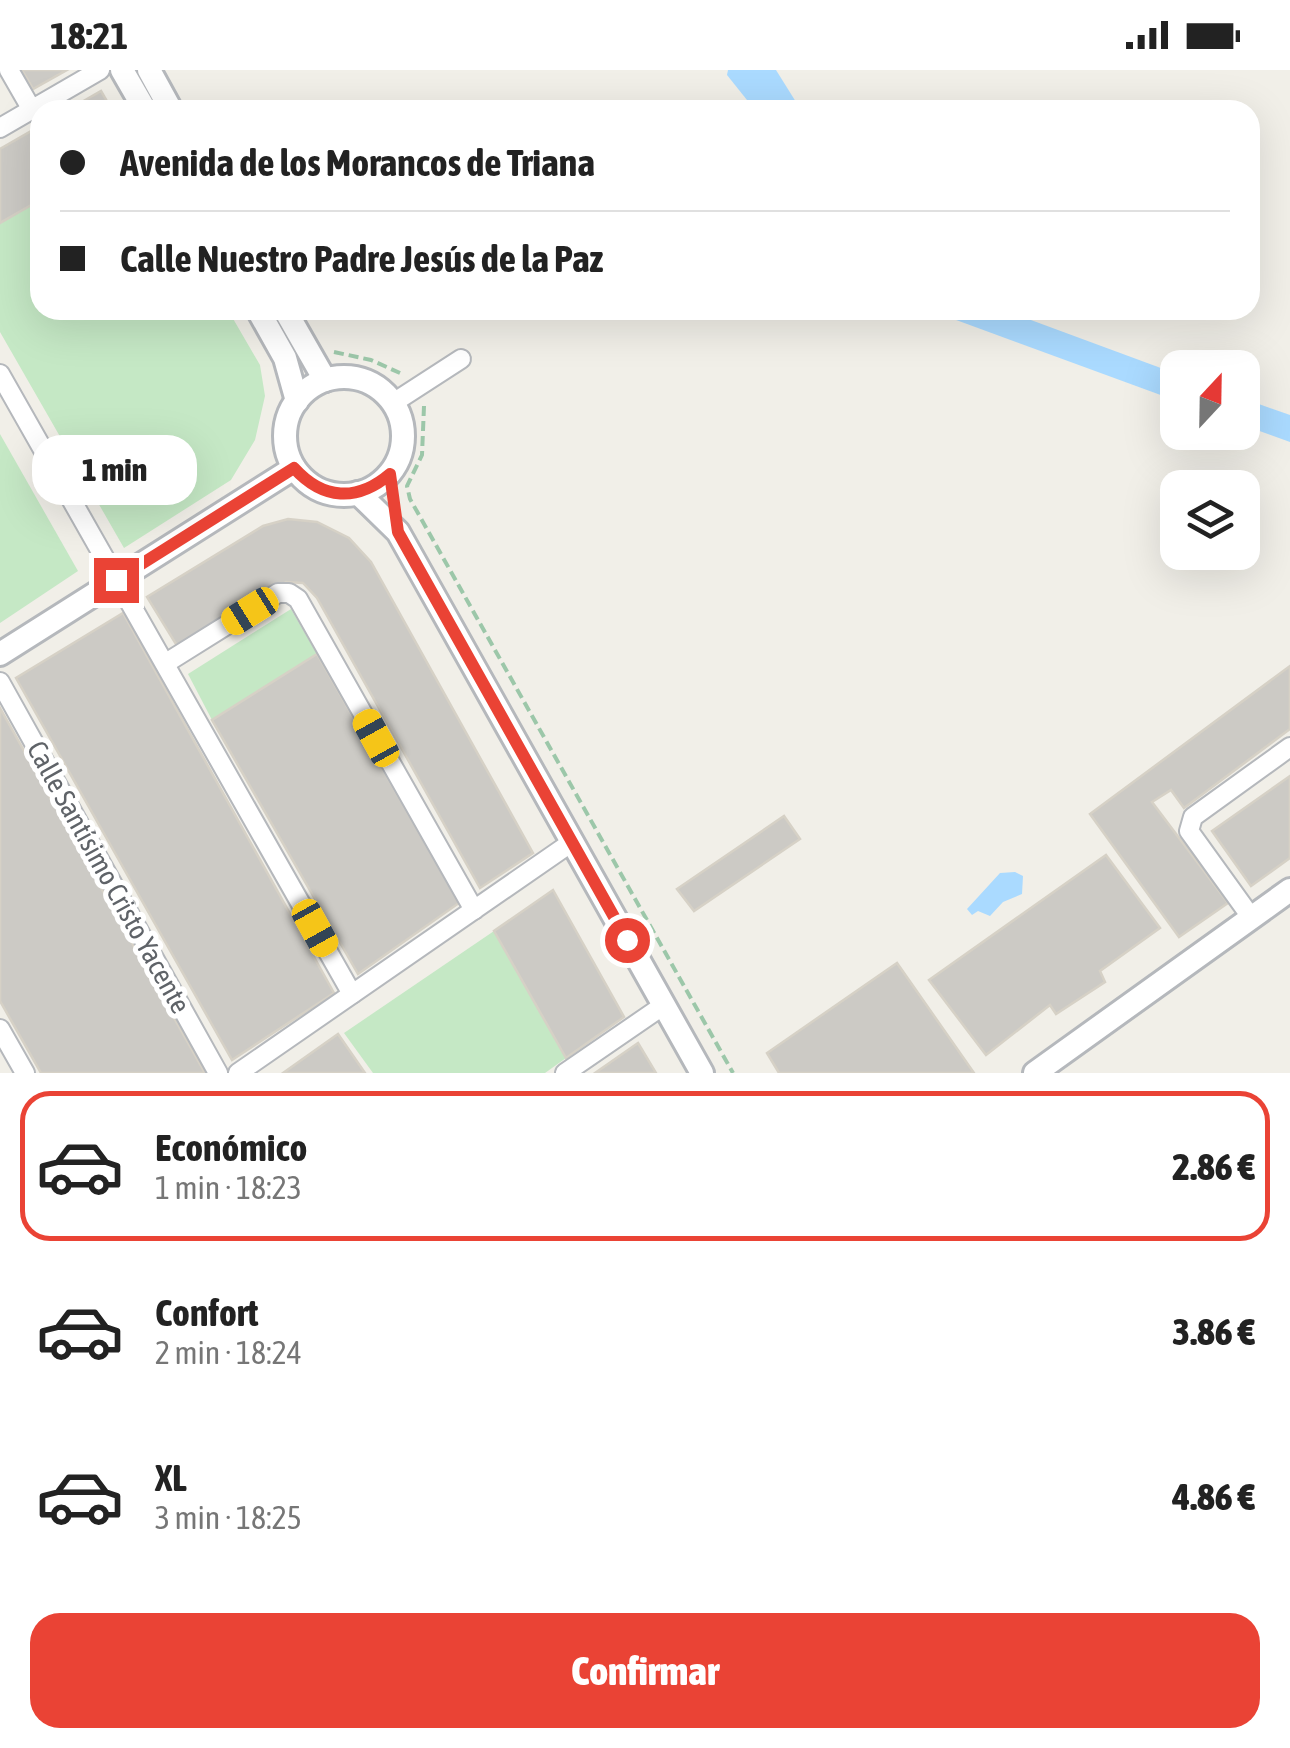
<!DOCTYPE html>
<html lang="es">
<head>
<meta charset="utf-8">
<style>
	body { margin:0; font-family:"Asap Condensed",sans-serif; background:#f6f6f6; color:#222; height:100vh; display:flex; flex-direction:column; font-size:38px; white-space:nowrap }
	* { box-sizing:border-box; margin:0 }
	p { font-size:32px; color:#767676 }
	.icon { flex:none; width:55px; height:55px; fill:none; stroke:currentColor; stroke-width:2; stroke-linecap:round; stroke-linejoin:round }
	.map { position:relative; height:1003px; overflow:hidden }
	.drawer { display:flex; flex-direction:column; background:#fff; flex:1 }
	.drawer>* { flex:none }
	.hud { position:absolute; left:30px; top:30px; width:1230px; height:220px; border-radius:30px; box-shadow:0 10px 40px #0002; display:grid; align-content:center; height:220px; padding:0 30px; background:#fff }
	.needle { width:65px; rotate:22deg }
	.tools { position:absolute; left:1160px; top:280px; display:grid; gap:20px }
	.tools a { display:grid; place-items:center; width:100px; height:100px; border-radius:20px; background:#fff; box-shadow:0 10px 40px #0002; font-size:50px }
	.end { position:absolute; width:45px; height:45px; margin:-22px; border:12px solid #ea4335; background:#fff; box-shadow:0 0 0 5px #fff }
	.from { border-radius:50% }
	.bubble { position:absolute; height:70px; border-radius:30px; background:#fff; box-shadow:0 10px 40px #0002; font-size:32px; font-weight:800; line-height:70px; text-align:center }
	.car { position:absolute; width:30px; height:60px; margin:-30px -15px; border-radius:12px; box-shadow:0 0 8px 2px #0007; background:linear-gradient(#f5c518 24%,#345 0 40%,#f5c518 0 76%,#345 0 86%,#f5c518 0) }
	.hud b { display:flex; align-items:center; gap:35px; height:95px; font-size:38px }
	.hud b+b { border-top:2px solid #e0e0e0 }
	.hud i { width:25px; height:25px; background:#222 }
	ul { padding:18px 0 0; list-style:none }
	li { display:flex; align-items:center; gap:30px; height:150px; margin:0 20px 15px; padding:0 10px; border:5px solid transparent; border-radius:30px }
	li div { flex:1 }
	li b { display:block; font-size:38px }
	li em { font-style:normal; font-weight:800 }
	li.selected { border-color:#ea4335 }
	li>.icon { width:90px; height:90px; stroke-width:1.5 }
	.cta { display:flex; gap:20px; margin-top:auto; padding:20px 30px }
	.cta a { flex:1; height:115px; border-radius:30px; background:#ea4335; color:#fff; font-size:40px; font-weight:800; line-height:115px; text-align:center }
	.status { display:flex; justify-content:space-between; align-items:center; height:70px; padding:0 50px; background:#fff; direction:ltr }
	.status svg { height:28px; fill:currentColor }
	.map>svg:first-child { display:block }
</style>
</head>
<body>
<div class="status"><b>18:21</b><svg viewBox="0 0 49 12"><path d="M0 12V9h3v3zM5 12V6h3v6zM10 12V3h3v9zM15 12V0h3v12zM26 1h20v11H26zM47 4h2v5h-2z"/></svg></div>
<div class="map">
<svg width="1290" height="1003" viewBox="0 0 1290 1003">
	<rect width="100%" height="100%" fill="#f1efe8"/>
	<g fill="#c5e8c5">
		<path d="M40,130V240H228L260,295L265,326L255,370L231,410L124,478L0,262V153Z"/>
		<path d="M0,364L78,501L0,553Z"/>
		<path d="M291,539L317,584L212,650L188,604Z"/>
		<path d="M494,861L566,988L545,1003H373L344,963Z"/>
	</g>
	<g fill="#aadaff">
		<path d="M728,0H776L801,40H755L727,5Z"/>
		<path d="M929,240H1004L1177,304V331Z"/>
		<path d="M1242,328L1290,345V372L1243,355Z"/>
		<path d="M1015,802L1023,806L1022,824L1003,832L990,846L978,841L972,845L967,839L1000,803Z"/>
	</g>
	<g fill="#cccac5" stroke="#d6d1c6" stroke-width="2.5">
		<path d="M22,0H67L33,19Z"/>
		<path d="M101,21L112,40H68Z"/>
		<path d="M40,56V130L0,153V79Z"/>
		<path d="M288,449L317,452L349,468L371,492L533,783L480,818L317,528L303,513L286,512L179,579L147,527L263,456Z"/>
		<path d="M123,543L334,923L232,990L16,608Z"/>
		<path d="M317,584L459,833L358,904L212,650Z"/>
		<path d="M1290,596V659L1184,738L1171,720L1152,732L1228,833L1179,867L1090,744Z"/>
		<path d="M0,638L205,1003H41L0,931Z"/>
		<path d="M1290,706V788L1251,816L1212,761Z"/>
		<path d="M784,746L800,769L694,841L677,819Z"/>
		<path d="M1106,785L1160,858L1100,901L1105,912L1056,944L1050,935L986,985L929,910Z"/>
		<path d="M553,820L624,947L566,988L494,861Z"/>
		<path d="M897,893L974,1003H779L767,983Z"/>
		<path d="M338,964L365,1003H283Z"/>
		<path d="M638,973L656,1003H595Z"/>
	</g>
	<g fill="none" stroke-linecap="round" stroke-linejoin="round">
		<g stroke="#b5b8bc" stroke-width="22">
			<g id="minor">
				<path d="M9,0L32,40"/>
				<path d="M0,58L100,0"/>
				<path d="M0,304L352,924"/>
				<path d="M393,333L461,289"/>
				<path d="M166,593L278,523H289L298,529L474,840"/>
				<path d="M0,612L218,1003"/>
				<path d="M1251,847L1189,761L1193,747L1290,677"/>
				<path d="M0,959L25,1003"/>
				<path d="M238,1003L572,772"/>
				<path d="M565,1003L664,935"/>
			</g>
		</g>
		<g stroke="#b5b8bc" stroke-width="28">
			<g id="tertiary">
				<path d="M122,0L145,40"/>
				<path d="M149,0L171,40"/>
				<path d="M258,240L285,288L297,331"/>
				<path d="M285,240L325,310"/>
				<circle cx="344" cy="366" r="59"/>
				<path d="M358,423L398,462L702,1003"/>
				<path d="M0,584L294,398"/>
				<path d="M1035,1003L1290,820"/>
			</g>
		</g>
		<g stroke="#9cc7a9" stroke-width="4" stroke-dasharray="10 5" stroke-linecap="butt">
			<path d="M334,282L371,290L400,303"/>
			<path d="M424,336L422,385L407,416L410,429L733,1003"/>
		</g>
		<use href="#minor" stroke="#fff" stroke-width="18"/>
		<use href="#tertiary" stroke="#fff" stroke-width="22"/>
	</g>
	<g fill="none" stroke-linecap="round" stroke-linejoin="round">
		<path stroke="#ea4335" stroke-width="12" d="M116,510L294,398C323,430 357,432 390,404L398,462L627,870"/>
	</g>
	<g text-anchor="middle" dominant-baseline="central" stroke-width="10" stroke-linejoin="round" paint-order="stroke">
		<g font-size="28" fill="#5f6368" stroke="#fff">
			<text transform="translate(109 807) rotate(61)">Calle Santísimo Cristo Yacente</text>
		</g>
	</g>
</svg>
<div class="tools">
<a><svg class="needle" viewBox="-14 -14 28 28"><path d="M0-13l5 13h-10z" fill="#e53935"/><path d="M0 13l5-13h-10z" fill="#767676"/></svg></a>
<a><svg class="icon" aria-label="layers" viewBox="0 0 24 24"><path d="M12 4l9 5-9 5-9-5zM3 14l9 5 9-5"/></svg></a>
</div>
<i class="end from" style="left:627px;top:870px"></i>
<i class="end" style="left:116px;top:510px"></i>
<div class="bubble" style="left:32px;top:365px;width:165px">1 min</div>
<i class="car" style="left:250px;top:541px;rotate:238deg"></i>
<i class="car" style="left:376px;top:668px;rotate:331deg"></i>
<i class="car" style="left:315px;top:858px;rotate:151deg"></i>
<div class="hud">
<b><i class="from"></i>Avenida de los Morancos de Triana</b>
<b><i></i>Calle Nuestro Padre Jesús de la Paz</b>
</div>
</div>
<section class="drawer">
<ul>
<li class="selected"><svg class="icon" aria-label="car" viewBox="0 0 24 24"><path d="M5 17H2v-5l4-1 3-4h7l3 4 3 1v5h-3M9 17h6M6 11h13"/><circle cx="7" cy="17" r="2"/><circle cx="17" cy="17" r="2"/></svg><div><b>Económico</b><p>1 min · 18:23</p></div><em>2.86 €</em></li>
<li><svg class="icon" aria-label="car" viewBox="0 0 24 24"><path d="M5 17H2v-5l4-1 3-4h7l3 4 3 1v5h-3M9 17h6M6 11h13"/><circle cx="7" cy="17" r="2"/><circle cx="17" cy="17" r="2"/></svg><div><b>Confort</b><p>2 min · 18:24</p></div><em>3.86 €</em></li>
<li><svg class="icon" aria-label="car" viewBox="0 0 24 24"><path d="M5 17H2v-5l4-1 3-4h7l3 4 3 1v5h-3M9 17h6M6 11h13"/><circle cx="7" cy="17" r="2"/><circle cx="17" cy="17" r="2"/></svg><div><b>XL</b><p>3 min · 18:25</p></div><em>4.86 €</em></li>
</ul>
<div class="cta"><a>Confirmar</a></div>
</section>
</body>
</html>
